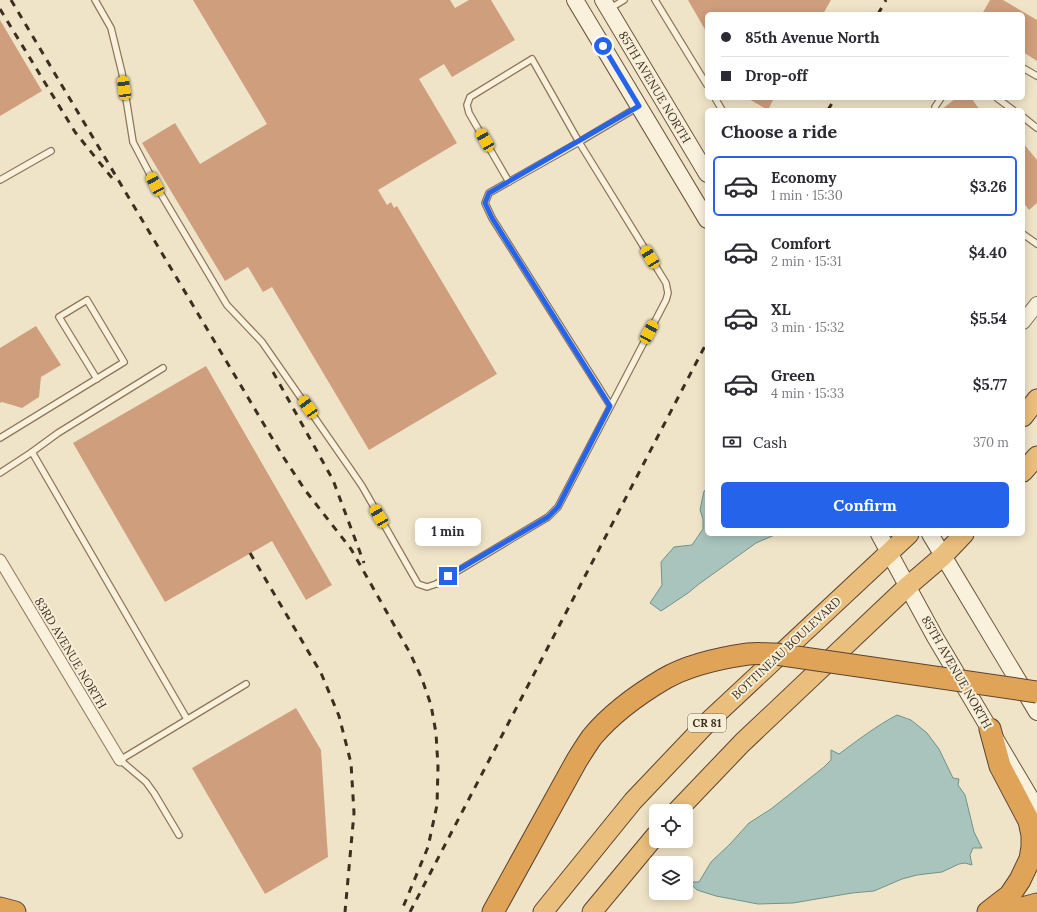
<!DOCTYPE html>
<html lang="en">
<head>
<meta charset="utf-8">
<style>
	body { margin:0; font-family:Lora,serif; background:#f2f2f3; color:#2b2b33; height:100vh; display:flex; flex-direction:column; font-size:15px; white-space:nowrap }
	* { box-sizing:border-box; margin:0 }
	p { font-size:13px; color:#7c7c81 }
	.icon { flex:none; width:22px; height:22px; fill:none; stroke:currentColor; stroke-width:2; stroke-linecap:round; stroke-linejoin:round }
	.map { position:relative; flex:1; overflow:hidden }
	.sheet { position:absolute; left:705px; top:108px; width:320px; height:428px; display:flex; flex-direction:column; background:#fff; border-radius:6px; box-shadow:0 2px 10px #0003 }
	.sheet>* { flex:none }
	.banner { position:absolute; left:705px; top:12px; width:320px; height:88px; border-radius:6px; box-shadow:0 2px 10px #0003; display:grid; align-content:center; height:88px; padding:0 16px; background:#fff }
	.buttons { position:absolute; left:649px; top:804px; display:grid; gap:8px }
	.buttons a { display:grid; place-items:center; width:44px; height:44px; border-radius:6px; background:#fff; box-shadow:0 2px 10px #0003; font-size:20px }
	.end { position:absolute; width:18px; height:18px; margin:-9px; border:5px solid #2563eb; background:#fff; box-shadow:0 0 0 2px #fff }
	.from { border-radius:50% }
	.bubble { position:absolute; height:28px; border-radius:6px; background:#fff; box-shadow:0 2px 10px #0003; font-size:13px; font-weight:700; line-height:28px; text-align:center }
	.car { position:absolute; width:12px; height:24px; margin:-12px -6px; border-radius:5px; box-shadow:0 0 3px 1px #0007; background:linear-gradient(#f5c518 24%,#345 0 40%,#f5c518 0 76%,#345 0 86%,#f5c518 0) }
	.banner b { display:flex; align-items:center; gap:14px; height:38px; font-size:15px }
	.banner b+b { border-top:1px solid #e1e1e2 }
	.banner i { width:10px; height:10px; background:#2b2b33 }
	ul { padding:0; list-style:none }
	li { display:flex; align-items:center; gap:12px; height:60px; margin:0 8px 6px; padding:0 8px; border:2px solid transparent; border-radius:6px }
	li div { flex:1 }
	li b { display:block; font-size:15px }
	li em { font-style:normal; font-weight:700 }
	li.current { border-color:#2563eb }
	li>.icon { width:36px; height:36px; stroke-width:1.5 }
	h2 { padding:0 16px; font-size:18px; line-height:48px }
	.pay { display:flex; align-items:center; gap:10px; height:44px; padding:0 16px; font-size:15px }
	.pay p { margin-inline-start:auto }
	.cta { display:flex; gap:8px; margin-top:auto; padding:8px 16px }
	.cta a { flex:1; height:46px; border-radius:6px; background:#2563eb; color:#fff; font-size:16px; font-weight:700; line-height:46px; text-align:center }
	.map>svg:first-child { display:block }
</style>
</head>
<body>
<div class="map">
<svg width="1037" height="912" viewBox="0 0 1037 912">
	<rect width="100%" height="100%" fill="#f0e4c8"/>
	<g fill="#a9c4bc" stroke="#6f938a">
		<path d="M707,489V534H777L756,543L699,584L688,593L661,611L650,603L662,585L661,562L674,547L692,545L703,529V519L700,510L704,491Z"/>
		<path d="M897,715L911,720L927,733L939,749L953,778L959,779L958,785L965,795L974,832L982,848H973L970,855L972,865L965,863L959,864L942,872L917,875L902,879L874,891L852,893L793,903L758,904L716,896L697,890L689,882H699L711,862L730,844L749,823L771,809L824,767L831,760V750L839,754C858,740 876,726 897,715Z"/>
	</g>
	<g fill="#cf9f7d">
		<path d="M193,0H450L455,8L469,0H491L515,40L452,77L444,64L419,79L457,143L378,190L387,205L391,202L394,208L397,206L497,374L369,450L272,287L263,292L248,267L225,281L142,143L175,123L200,164L267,124Z"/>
		<path d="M688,0H831L823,14H707V33Z"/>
		<path d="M990,0H1003L1037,20V61L1023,52V14H982Z"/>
		<path d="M0,20L42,91L0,116Z"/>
		<path d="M747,98H774L768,110Z"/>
		<path d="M956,98H971L980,110H941Z"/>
		<path d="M1023,143L1037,160V203L1029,210L1023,202Z"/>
		<path d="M36,326L61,365L41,377L39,397L22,408L2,402L0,403V348Z"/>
		<path d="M206,366L332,585L306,600L272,541L165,602L73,443Z"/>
		<path d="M296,708L321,750L328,857L265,894L192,768Z"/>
	</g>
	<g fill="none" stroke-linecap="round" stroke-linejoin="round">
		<g stroke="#8d765c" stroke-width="8">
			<g id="service">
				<path d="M95,0L111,28L122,73L133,142L155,184L227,305L262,342L349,467L362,486L418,584L427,587L436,584L548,517L558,507L666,300L668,293L666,283L579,142L638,107"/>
				<path d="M655,0L707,85"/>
				<path d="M609,9L624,0"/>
				<path d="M1023,68L1037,76"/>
				<path d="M715,98L722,110"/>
				<path d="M997,98L1013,110"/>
				<path d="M935,110V107L941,98"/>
				<path d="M1023,117L1037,128"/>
				<path d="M0,180L51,151"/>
				<path d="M509,182L469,113L467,105L470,97L532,59L579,142L489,193L485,203L492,218L610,405"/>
				<path d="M1023,234L1037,244"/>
				<path d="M0,438L124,362L87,300L59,317L97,379"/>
				<path d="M32,452L58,433L163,368"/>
				<path d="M0,473L32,452L187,719"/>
				<path d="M179,835L154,793L146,782L120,760L246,684"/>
			</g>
		</g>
		<g stroke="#8d765c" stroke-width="13">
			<path id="minor" d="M0,560L120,760"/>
		</g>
		<g stroke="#8d765c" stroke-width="16">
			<path id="tertiary" d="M1023,322L1037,304"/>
		</g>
		<g stroke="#6f573f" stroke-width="18">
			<g id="secondary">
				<path d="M575,0L707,220"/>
				<path d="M603,0L707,174"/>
				<path d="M879,534L935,637L1037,809"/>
				<path d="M930,534L1037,712"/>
			</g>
		</g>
		<g stroke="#5b4430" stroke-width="21">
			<g id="trunk">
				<path d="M1023,417L1037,399"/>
				<path d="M1023,472L1037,456"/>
				<path d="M677,811L742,743L908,586L943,556L964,534"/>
				<path d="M543,912L633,801L710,720L909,534"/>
				<path d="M592,912L656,835"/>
			</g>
		</g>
		<g stroke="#5b4430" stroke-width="23">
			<g id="motorway">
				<path d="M0,908L15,912"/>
				<path d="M493,912L577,760C582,752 587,744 592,737C612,713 637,695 664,679"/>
				<path d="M988,912L1010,895L1020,880L1030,859L1032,847V835L1029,821L1000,766L990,729"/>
				<path d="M1007,912L1037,904"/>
			</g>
		</g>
		<use href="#service" stroke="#faf1dc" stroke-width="5.5"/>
		<use href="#minor" stroke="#faf1dc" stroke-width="11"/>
		<use href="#tertiary" stroke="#faf1dc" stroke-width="14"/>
		<use href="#secondary" stroke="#faf1dc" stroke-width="16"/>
		<use href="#trunk" stroke="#eabe7c" stroke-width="19"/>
		<use href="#motorway" stroke="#e0a458" stroke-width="21"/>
		<g stroke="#3d2e20" stroke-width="3" stroke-dasharray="7 7" stroke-linecap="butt">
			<path d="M11,0L284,458L305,490L351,549L410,653L422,679L431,705L436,733L438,767L437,805L428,847L401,912"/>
			<path d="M0,9L75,132L116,183"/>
			<path d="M878,14L886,0"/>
			<path d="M828,110L835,98"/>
			<path d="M273,372L333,480L364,563"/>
			<path d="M250,553L321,673L339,716L351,763L354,813L345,912"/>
			<path d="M410,912L707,342"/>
		</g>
		<g stroke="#5b4430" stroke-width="23" stroke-linecap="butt">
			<path id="motorway-bridge" d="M664,679C688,665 720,658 748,654C757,653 767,654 776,654L1037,692"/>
		</g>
		<use href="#motorway-bridge" stroke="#e0a458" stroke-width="21"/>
	</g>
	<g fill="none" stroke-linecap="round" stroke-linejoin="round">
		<path stroke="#2563eb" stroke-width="5" d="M448,576L548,517L558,507L610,406L492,218L485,203L489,193L639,106L603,46"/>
	</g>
	<g text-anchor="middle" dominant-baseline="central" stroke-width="4" stroke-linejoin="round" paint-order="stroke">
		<rect fill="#f7eed8" stroke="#756857" stroke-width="1" x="688" y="714" width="38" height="18" rx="3"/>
		<g font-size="11" font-weight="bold" fill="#3d2e20">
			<text x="707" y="723">CR 81</text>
		</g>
		<g font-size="12" fill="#3d2e20" stroke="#f7eed8">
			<text transform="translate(655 87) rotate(59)">85TH AVENUE NORTH</text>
			<text transform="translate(786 648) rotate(-43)">BOTTINEAU BOULEVARD</text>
			<text transform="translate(71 653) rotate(59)">83RD AVENUE NORTH</text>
			<text transform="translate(957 672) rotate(60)">85TH AVENUE NORTH</text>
		</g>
	</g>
</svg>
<div class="buttons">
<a><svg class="icon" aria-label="locate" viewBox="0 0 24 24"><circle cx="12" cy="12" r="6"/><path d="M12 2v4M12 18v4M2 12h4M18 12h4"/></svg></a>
<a><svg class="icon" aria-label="layers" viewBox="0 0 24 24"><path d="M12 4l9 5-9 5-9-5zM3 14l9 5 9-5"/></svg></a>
</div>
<i class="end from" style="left:603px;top:46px"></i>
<i class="end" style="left:448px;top:576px"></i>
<div class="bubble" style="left:415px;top:518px;width:66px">1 min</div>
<i class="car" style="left:124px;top:88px;rotate:352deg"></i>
<i class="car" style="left:485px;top:140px;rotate:330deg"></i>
<i class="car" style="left:155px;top:184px;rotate:332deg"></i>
<i class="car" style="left:650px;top:257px;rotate:329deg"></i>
<i class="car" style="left:649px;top:332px;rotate:28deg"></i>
<i class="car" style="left:308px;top:407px;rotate:325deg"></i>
<i class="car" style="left:379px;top:516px;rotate:330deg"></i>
<div class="banner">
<b><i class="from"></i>85th Avenue North</b>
<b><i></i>Drop-off</b>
</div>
<section class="sheet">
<h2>Choose a ride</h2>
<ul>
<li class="current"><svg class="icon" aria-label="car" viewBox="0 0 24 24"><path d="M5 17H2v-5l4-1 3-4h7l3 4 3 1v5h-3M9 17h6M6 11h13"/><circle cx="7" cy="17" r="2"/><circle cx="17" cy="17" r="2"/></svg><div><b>Economy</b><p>1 min · 15:30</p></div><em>$3.26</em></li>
<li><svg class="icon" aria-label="car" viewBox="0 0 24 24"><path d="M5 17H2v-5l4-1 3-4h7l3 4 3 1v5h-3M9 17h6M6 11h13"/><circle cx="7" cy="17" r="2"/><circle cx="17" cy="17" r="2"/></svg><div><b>Comfort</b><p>2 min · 15:31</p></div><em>$4.40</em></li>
<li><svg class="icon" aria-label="car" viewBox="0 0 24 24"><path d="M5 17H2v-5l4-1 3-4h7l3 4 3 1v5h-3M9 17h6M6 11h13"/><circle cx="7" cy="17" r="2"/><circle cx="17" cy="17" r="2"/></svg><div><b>XL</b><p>3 min · 15:32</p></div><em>$5.54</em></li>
<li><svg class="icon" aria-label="car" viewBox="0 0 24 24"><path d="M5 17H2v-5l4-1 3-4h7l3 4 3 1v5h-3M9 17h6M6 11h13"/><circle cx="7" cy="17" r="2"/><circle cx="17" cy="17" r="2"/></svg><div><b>Green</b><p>4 min · 15:33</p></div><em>$5.77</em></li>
</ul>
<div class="pay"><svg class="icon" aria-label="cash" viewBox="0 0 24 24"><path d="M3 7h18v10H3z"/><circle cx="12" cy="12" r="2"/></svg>Cash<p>370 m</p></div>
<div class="cta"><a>Confirm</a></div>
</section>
</div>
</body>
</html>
